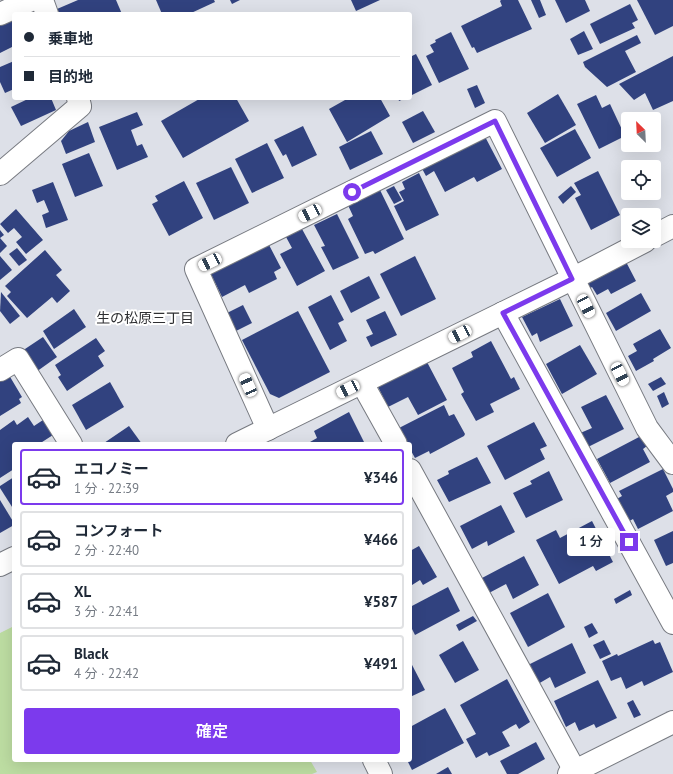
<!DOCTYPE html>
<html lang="ja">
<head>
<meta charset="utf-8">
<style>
	body { margin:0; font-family:"PT Sans","Noto Sans JP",sans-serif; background:#f2f2f3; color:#1f2937; height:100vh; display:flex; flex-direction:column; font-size:15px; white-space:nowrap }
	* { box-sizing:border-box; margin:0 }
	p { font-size:13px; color:#747a83 }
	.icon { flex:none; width:22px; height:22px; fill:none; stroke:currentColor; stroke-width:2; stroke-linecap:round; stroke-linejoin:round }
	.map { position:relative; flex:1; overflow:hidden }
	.side { position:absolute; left:12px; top:442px; width:400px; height:320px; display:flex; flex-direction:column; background:#fff; border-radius:4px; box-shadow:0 4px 16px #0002 }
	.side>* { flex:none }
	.top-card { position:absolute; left:12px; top:12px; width:400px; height:88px; border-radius:4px; box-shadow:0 4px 16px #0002; display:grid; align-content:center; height:88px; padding:0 12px; background:#fff }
	.needle { width:26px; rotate:336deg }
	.fabs { position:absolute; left:621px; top:112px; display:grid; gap:8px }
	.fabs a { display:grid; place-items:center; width:40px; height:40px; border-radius:4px; background:#fff; box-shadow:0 4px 16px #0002; font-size:20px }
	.end { position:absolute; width:18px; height:18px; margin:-9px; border:5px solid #7c3aed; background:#fff; box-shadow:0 0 0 2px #fff }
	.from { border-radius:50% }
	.bubble { position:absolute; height:28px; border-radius:4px; background:#fff; box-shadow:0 4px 16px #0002; font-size:13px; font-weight:600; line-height:28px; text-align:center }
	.car { position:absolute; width:12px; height:24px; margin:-12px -6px; border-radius:5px; box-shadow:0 0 3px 1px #0007; background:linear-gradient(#fff 24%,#345 0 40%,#fff 0 76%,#345 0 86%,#fff 0) }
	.top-card b { display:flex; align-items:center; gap:14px; height:38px; font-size:15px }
	.top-card b+b { border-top:1px solid #e0e1e3 }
	.top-card i { width:10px; height:10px; background:#1f2937 }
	ul { padding:7px 0 0; list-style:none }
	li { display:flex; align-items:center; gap:12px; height:56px; margin:0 8px 6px; padding:0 4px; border:2px solid #e0e1e3; border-radius:4px }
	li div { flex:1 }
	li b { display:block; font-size:15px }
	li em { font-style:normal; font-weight:600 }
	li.on { border-color:#7c3aed }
	li>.icon { width:36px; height:36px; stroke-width:1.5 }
	.button { display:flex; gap:8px; margin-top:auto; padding:8px 12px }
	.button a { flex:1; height:46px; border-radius:4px; background:#7c3aed; color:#fff; font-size:16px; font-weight:600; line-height:46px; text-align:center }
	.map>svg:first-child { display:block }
</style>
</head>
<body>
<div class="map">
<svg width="673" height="774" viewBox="0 0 673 774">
	<rect width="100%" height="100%" fill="#dde0e8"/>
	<path fill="#bddda2" d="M14,626V760H310L317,772L312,774H0V633Z"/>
	<g fill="#31427f">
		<path d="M78,0H116L122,14H60L57,9Z"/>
		<path d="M156,0H214L215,2L189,14H162Z"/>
		<path d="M230,0H240L232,4Z"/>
		<path d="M351,0H380L356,11Z"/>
		<path d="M501,0H518L532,29L477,53L474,47L472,48L461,26L502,6L500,1Z"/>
		<path d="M531,0H540L546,15L539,18Z"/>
		<path d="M555,0H585L590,11L566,23Z"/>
		<path d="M637,0H673V26L655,35Z"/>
		<path d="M630,4L638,20L632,23L635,28L600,44L590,24Z"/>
		<path d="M14,20V46L0,53V26Z"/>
		<path d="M584,31L593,49L578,55L570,39Z"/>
		<path d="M451,32L469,69L439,83L426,56L434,52L430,45L436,42L435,40Z"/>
		<path d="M637,35L641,43L625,51L636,72L607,87L585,67L583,62Z"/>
		<path d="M416,54L432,85L410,96V57Z"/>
		<path d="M673,56V101L653,110L645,93L634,100L619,84Z"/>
		<path d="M14,61V89L5,93L0,82V67Z"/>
		<path d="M477,85L485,103L475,108L467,89Z"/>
		<path d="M558,94L576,125L545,143L527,113Z"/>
		<path d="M596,95L602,108L610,104L625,136L599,149L577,104Z"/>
		<path d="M30,98H51L56,110L21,126L11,107Z"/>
		<path d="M201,98H236L249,121L183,158L161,121Z"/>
		<path d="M344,98H380L390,116L347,142L329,109L345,100Z"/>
		<path d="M398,98H406L399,101Z"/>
		<path d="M423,111L435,132L413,143L402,122Z"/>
		<path d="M137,112L143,125L131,130L137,146L142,144L148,157L117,170L99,127Z"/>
		<path d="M88,122L95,142L66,154L61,141L69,131Z"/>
		<path d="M303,126L317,155L292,167L286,154L283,156L274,140Z"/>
		<path d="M481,129L502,169L477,182L474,177L445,192L434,171L426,176L418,161Z"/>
		<path d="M575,129L591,158L557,177L540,148Z"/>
		<path d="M371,131L383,154L350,170L339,147Z"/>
		<path d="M267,143L284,178L252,193L235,159Z"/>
		<path d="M89,153L103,186L75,197L62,164Z"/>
		<path d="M231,167L249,203L214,220L196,183Z"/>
		<path d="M598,171L620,215L591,230L575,198L581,195L574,183Z"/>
		<path d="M419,173L439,215L406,231L394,206L404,201L399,192L405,189L402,182Z"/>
		<path d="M184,181L203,218L169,236L152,204L158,201L155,196Z"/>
		<path d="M53,182L68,220L46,228L42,215L49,212L44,200L37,203L32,190Z"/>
		<path d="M394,186L402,200L394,204L386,190Z"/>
		<path d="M571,186L576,192L563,204L558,197Z"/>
		<path d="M380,190L404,239L375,254L373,251L365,254L348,219L353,216L347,203L368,192L370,195Z"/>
		<path d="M16,209L43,240L26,254L16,242L22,237L14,228L8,233L0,224Z"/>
		<path d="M337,214L359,258L333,270L321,247L325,246L314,225Z"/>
		<path d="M302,229L325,271L297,286L280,254L292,248L286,237Z"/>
		<path d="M0,230L4,235L0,238L7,246L0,253Z"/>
		<path d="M268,243L281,268L274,272L277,279L249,293L245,285L222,297L210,272Z"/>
		<path d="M17,248L27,260L19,266L9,254Z"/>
		<path d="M45,250L62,270L56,275L70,291L57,303L52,297L27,318L7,296L11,292L5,286Z"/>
		<path d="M0,256L12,270L0,280Z"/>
		<path d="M415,256L436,299L401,316L380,274Z"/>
		<path d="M624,258L636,281L611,294L608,289L597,295L592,287L589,289L584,279Z"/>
		<path d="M369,276L380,298L351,313L340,291Z"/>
		<path d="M1,292L20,316L10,324L0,311Z"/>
		<path d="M641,293L651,311L616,331L606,313Z"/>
		<path d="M331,295L344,320L338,323L347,341L330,350L308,307Z"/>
		<path d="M560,299L573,326L540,342L537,333L532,336L522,317Z"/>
		<path d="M243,305L252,323L234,332L225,314Z"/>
		<path d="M74,309L86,327L54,349L43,331Z"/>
		<path d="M298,311L330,372L279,398L270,394L242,340Z"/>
		<path d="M385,311L397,335L371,347L366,337L373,334L366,320Z"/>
		<path d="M660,329L671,348L653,359L654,361L636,371L628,356L637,351L633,344Z"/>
		<path d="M43,337L57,357L36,372L22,351Z"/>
		<path d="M96,338L105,351L98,356L104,366L67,391L58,377L61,375L55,365Z"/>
		<path d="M491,341L511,379L514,377L520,389L490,404L494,412L476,421L461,394L464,392L452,368L473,357L471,352Z"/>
		<path d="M580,345L597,374L562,394L546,364Z"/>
		<path d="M427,362L447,400L418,415L408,397L388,407L378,387Z"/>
		<path d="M6,370L22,397L19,399L21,403L0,416V374Z"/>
		<path d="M661,377L666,384L653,391L648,384Z"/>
		<path d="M110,382L124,407L86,430L72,405Z"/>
		<path d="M664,392L669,404L662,408L657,396Z"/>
		<path d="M606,395L624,429L586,448L578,434L592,428L581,407Z"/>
		<path d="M444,405L449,416L454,414L465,434L464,436L430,454L429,451L415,458L410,449V444H408L399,428Z"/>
		<path d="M349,412L365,444H311L310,442L317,438L314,431Z"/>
		<path d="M28,417L34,426L43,420L53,435L39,444H14V469L0,478V430L14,420L17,425Z"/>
		<path d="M534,422L547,446L540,449L545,459L505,480L487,446Z"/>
		<path d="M129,426L142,444L104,443Z"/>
		<path d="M641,436L647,446L643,449L650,462L610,483L597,459Z"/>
		<path d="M477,457L491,483L449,502L437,480L449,474L448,471Z"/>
		<path d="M663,469L673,489V492L666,496L673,511L638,529L633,519L626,523L615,500L622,496L619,491Z"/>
		<path d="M549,471L563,500L526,518L513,493L532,484L530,481Z"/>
		<path d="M14,477V510L0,488V486Z"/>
		<path d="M0,500L14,523V525L0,533Z"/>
		<path d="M501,505L515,532L488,546L487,541L472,549L460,526Z"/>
		<path d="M592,521L613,562L596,571L593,566L559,584L536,540L556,530L560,538Z"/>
		<path d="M673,531V563L666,566L654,540Z"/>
		<path d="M419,546L437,577L423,585L420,580L412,585L410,580V551Z"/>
		<path d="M524,556L539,585L513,599L506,584L489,593L482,578Z"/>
		<path d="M448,587L460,611L415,635L410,625V607Z"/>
		<path d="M630,590L632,595L616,604L614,599Z"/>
		<path d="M548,593L565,627L528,647L510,613Z"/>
		<path d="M473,616L477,621L459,631L456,625Z"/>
		<path d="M592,623L598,633L589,638L584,627Z"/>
		<path d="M604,640L611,654L600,659L593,645Z"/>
		<path d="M653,640L655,644L660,642L673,672L644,686L642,681L626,689L621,677L611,681L602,661L617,654L618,656Z"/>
		<path d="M463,641L479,670L455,683L439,655Z"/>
		<path d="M572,643L586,673L555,688L550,677L538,684L528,665Z"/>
		<path d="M410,661L425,690L410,697Z"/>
		<path d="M507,679L530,722L519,729L516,724L502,732L510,746L489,756L487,752L476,758L466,739L476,734L460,705Z"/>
		<path d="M598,680L617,718L596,728L594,724L579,731L575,722L566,727L554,701Z"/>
		<path d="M633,700L641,715L634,718L627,703Z"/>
		<path d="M445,708L464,743L412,770L407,760H410V727Z"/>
		<path d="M536,742L545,759L518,774H507L500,761Z"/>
		<path d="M448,767L452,774H436Z"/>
	</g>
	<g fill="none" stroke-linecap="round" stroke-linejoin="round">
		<g stroke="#777a81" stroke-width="24">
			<g id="street">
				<path d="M42,0L47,14"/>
				<path d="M0,14L31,0"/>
				<path d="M0,174L80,106L78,98"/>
				<path d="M654,236L673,226"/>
				<path d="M503,313L673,623"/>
				<path d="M0,370L18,359L71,444"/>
				<path d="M362,383L396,444"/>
				<path d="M268,429L196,269L495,121L647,428L673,463"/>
				<path d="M237,444L572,279L645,241"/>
				<path d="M410,470L575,771"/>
				<path d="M0,565L14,558"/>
				<path d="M374,760L381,774"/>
				<path d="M569,774L673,722"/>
			</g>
		</g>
		<use href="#street" stroke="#fff" stroke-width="22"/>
	</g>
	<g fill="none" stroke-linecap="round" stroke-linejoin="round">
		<path stroke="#7c3aed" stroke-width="5" d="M352,192L495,121L572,279L503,313L629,542"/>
	</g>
	<g text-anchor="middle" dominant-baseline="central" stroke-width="4" stroke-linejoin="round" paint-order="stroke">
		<g font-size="14" fill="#2e2f32" stroke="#fff">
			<text x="145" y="318">生の松原三丁目</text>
		</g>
	</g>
</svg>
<div class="fabs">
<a><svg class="needle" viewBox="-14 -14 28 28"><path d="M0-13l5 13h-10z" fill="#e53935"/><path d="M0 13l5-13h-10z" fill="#747a83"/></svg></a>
<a><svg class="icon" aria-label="locate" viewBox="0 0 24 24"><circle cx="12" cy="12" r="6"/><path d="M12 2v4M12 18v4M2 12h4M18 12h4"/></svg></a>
<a><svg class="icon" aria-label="layers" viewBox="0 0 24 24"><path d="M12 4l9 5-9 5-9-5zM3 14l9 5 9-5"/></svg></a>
</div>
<i class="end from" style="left:352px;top:192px"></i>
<i class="end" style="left:629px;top:542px"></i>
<div class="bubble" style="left:567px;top:528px;width:48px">1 分</div>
<i class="car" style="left:310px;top:213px;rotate:243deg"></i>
<i class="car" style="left:210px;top:262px;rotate:244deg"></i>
<i class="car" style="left:586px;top:306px;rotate:153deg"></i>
<i class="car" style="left:460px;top:334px;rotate:243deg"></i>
<i class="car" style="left:620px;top:374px;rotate:153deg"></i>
<i class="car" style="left:248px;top:385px;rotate:336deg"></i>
<i class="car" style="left:348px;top:389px;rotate:244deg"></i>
<div class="top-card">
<b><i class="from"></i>乗車地</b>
<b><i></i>目的地</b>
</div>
<section class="side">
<ul>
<li class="on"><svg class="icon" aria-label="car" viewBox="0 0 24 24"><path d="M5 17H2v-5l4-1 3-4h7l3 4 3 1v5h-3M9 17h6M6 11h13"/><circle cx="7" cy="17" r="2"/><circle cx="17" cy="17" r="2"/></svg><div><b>エコノミー</b><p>1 分 · 22:39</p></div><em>¥346</em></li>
<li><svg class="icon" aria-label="car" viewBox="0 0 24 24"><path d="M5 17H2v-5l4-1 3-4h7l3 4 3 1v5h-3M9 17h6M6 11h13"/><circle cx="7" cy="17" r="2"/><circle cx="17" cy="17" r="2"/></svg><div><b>コンフォート</b><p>2 分 · 22:40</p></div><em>¥466</em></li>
<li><svg class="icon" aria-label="car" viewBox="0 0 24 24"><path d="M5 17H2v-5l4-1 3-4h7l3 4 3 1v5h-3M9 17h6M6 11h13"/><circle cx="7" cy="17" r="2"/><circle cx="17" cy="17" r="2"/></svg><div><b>XL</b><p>3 分 · 22:41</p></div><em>¥587</em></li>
<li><svg class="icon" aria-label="car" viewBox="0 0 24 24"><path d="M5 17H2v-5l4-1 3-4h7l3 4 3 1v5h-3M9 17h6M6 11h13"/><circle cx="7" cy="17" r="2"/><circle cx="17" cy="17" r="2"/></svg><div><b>Black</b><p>4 分 · 22:42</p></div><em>¥491</em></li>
</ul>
<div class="button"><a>確定</a></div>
</section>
</div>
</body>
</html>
